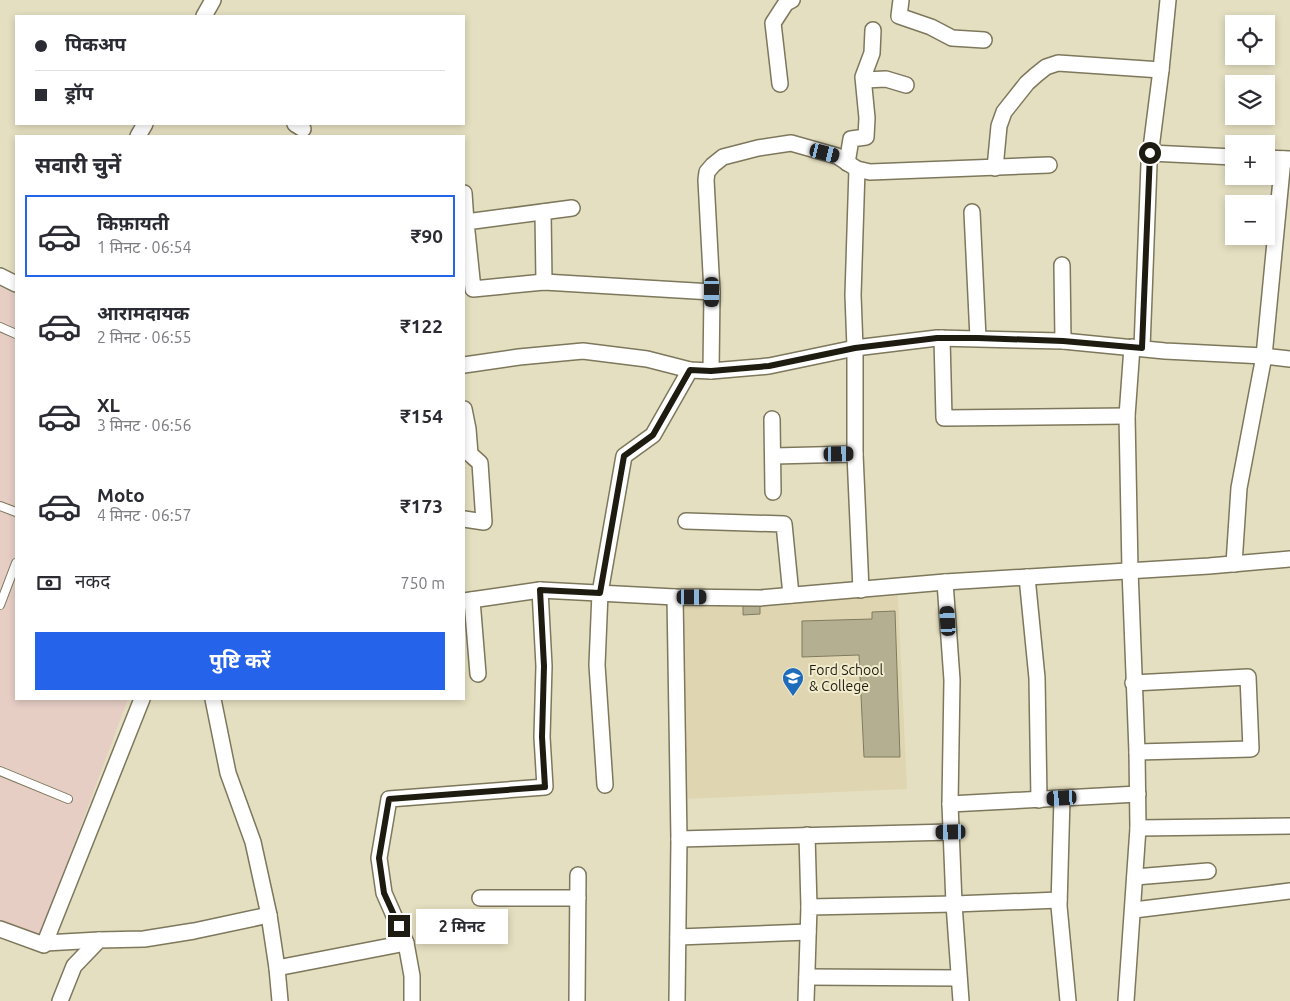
<!DOCTYPE html>
<html lang="hi">
<head>
<meta charset="utf-8">
<style>
	body { margin:0; font-family:Ubuntu,"Noto Sans Devanagari",sans-serif; background:#f7f7f7; color:#2b2b33; height:100vh; display:flex; flex-direction:column; font-size:19px; white-space:nowrap }
	* { box-sizing:border-box; margin:0 }
	p { font-size:16px; color:#7c7c81 }
	.icon { flex:none; width:28px; height:28px; fill:none; stroke:currentColor; stroke-width:2; stroke-linecap:round; stroke-linejoin:round }
	.map { position:relative; flex:1; overflow:hidden }
	.drawer { position:absolute; left:15px; top:135px; width:450px; height:565px; display:flex; flex-direction:column; background:#fff; border-radius:0px; box-shadow:0 2px 8px #0003 }
	.drawer>* { flex:none }
	.top-card { position:absolute; left:15px; top:15px; width:450px; height:110px; border-radius:0px; box-shadow:0 2px 8px #0003; display:grid; align-content:center; height:110px; padding:0 20px; background:#fff }
	.tools { position:absolute; left:1225px; top:15px; display:grid; gap:10px }
	.tools a { display:grid; place-items:center; width:50px; height:50px; border-radius:0px; background:#fff; box-shadow:0 2px 8px #0003; font-size:25px }
	.end { position:absolute; width:22px; height:22px; margin:-11px; border:6px solid #1e1c11; background:#fff; box-shadow:0 0 0 2px #fff }
	.from { border-radius:50% }
	.bubble { position:absolute; height:35px; border-radius:0px; background:#fff; box-shadow:0 2px 8px #0003; font-size:16px; font-weight:700; line-height:35px; text-align:center }
	.car { position:absolute; width:15px; height:30px; margin:-15px -8px; border-radius:6px; box-shadow:0 0 4px 1px #0007; background:linear-gradient(#222 24%,#8ab4d8 0 40%,#222 0 76%,#8ab4d8 0 86%,#222 0) }
	.top-card b { display:flex; align-items:center; gap:18px; height:48px; font-size:19px }
	.top-card b+b { border-top:1px solid #e1e1e2 }
	.top-card i { width:12px; height:12px; background:#2b2b33 }
	ul { padding:0; list-style:none }
	li { display:flex; align-items:center; gap:15px; height:82px; margin:0 10px 8px; padding:0 10px; border:2px solid transparent; border-radius:0px }
	li div { flex:1 }
	li b { display:block; font-size:19px }
	li em { font-style:normal; font-weight:700 }
	li.current { border-color:#2563eb }
	li>.icon { width:45px; height:45px; stroke-width:1.5 }
	h2 { padding:0 20px; font-size:22px; line-height:60px }
	.pay { display:flex; align-items:center; gap:12px; height:55px; padding:0 20px; font-size:19px }
	.pay p { margin-inline-start:auto }
	.button { display:flex; gap:10px; margin-top:auto; padding:10px 20px }
	.button a { flex:1; height:58px; border-radius:0px; background:#2563eb; color:#fff; font-size:20px; font-weight:700; line-height:58px; text-align:center }
	.map>svg:first-child { display:block }
</style>
</head>
<body>
<div class="map">
<svg width="1290" height="1001" viewBox="0 0 1290 1001">
	<rect width="100%" height="100%" fill="#e5dfc1"/>
	<path fill="#e6cec5" d="M0,285L16,293V699H128L39,938L0,923Z"/>
	<path fill="#dfd6b1" d="M898,596L907,789L685,799L683,605Z"/>
	<g fill="#b5af92" stroke="#807a5f">
		<path d="M743,605H760V614L743,615Z"/>
		<path d="M895,611L900,757H864L859,655L802,657V621L872,619V612Z"/>
	</g>
	<g fill="none" stroke-linecap="round" stroke-linejoin="round">
		<g stroke="#7d775c" stroke-width="10">
			<g id="service">
				<path d="M0,327L16,334"/>
				<path d="M0,506L16,512"/>
				<path d="M0,605L16,563"/>
				<path d="M0,771L68,799"/>
			</g>
		</g>
		<g stroke="#7d775c" stroke-width="18">
			<g id="minor">
				<path d="M901,0L899,16L931,27L952,38L984,40"/>
				<path d="M204,16L213,0"/>
				<path d="M864,80L886,79L906,85"/>
				<path d="M780,84L773,23L786,3L792,0"/>
				<path d="M295,124L303,129"/>
				<path d="M138,136L145,124"/>
				<path d="M1150,153L1234,157"/>
				<path d="M1266,158L1290,159"/>
				<path d="M847,163L851,139L866,137L867,118L863,77L872,53L873,30"/>
				<path d="M995,168L999,126L1004,112L1027,83L1036,75L1046,67L1058,63L1161,70"/>
				<path d="M857,169L853,295L855,348V454L861,590"/>
				<path d="M464,193L466,222"/>
				<path d="M572,208L466,222L473,289L544,282L712,292"/>
				<path d="M543,212L544,282"/>
				<path d="M972,212L978,338"/>
				<path d="M1062,265L1063,341"/>
				<path d="M0,276L16,284"/>
				<path d="M942,338L944,418L1127,416"/>
				<path d="M1142,348L1149,164L1161,70L1168,0"/>
				<path d="M464,365L519,357L583,351L647,359L690,370L711,371L769,366L855,348L937,338L1063,341L1165,351L1264,356L1290,359"/>
				<path d="M711,371L712,292L706,180L707,172L713,165L723,157L758,148L791,143L837,156L857,169L870,172L1049,165"/>
				<path d="M464,409L468,429L470,454L480,463L484,522L464,519"/>
				<path d="M772,419L773,492"/>
				<path d="M774,456L855,454"/>
				<path d="M686,521L784,524L791,595"/>
				<path d="M1234,564L1239,488L1264,356L1283,159"/>
				<path d="M1027,577L1037,678L1039,800"/>
				<path d="M945,582L952,680L950,804L954,904L961,1001"/>
				<path d="M675,597L679,839L677,1001"/>
				<path d="M472,600L478,674"/>
				<path d="M464,601L540,590L675,597L760,598L945,582L1209,566L1290,559"/>
				<path d="M1133,683L1248,677L1251,749L1137,752"/>
				<path d="M213,699L228,773L253,842L269,915L277,968L280,1001"/>
				<path d="M605,785L597,665L600,593L624,456L653,435L690,370"/>
				<path d="M1062,798L1059,906L1068,1001"/>
				<path d="M950,804L1138,794"/>
				<path d="M1138,828L1290,826"/>
				<path d="M807,835L809,907"/>
				<path d="M679,839L951,832"/>
				<path d="M1135,877L1208,871"/>
				<path d="M480,898H578"/>
				<path d="M1134,910L1290,891"/>
				<path d="M0,929L44,945L142,699"/>
				<path d="M678,937L808,932"/>
				<path d="M45,943L99,940"/>
				<path d="M277,968L406,943"/>
				<path d="M807,977L958,978"/>
				<path d="M60,1001L74,966L99,940L144,939L194,931L269,915"/>
				<path d="M412,1001V976L406,943L384,893L379,858L389,799L545,787L542,737L544,666L540,590"/>
				<path d="M577,1001L578,875"/>
				<path d="M806,1001L809,907L954,904L1059,900"/>
				<path d="M1126,1001L1138,828L1137,752L1130,570L1127,416L1132,347"/>
			</g>
		</g>
		<use href="#service" stroke="#fff" stroke-width="8"/>
		<use href="#minor" stroke="#fff" stroke-width="15"/>
	</g>
	<g fill="none" stroke-linecap="round" stroke-linejoin="round">
		<path stroke="#1e1c11" stroke-width="6" d="M399,926L384,893L379,858L389,799L545,787L542,737L544,666L540,590L600,593L624,456L653,435L690,370L711,371L769,366L855,348L937,338H978L1063,341L1142,348L1150,153"/>
	</g>
	<defs>
		<g id="school-pin" transform="scale(1.125)"><path d="M0 17L-7.5 6A9.5 9.5 0 1 1 7.5 6Z" fill="#1f6cbb" stroke="#f2ecce"/><path d="M0-5L7-2L0 1L-7-2ZM-4 1L0 2.5L4 1V4Q0 6-4 4Z" fill="#fff"/></g>
	</defs>
	<g fill-rule="evenodd">
		<use href="#school-pin" x="793" y="678"/>
	</g>
	<g text-anchor="middle" dominant-baseline="central" stroke-width="4" stroke-linejoin="round" paint-order="stroke">
		<g font-size="14" fill="#1e1c11" stroke="#f2ecce" text-anchor="start">
			<text x="809" y="670">Ford School<tspan x="809" dy="16">&amp; College</tspan></text>
		</g>
	</g>
</svg>
<div class="tools">
<a><svg class="icon" aria-label="locate" viewBox="0 0 24 24"><circle cx="12" cy="12" r="6"/><path d="M12 2v4M12 18v4M2 12h4M18 12h4"/></svg></a>
<a><svg class="icon" aria-label="layers" viewBox="0 0 24 24"><path d="M12 4l9 5-9 5-9-5zM3 14l9 5 9-5"/></svg></a>
<a>+</a>
<a>−</a>
</div>
<i class="end from" style="left:1150px;top:153px"></i>
<i class="end" style="left:399px;top:926px"></i>
<div class="bubble" style="left:416px;top:909px;width:92px">2 मिनट</div>
<i class="car" style="left:825px;top:153px;rotate:104deg"></i>
<i class="car" style="left:712px;top:292px;rotate:180deg"></i>
<i class="car" style="left:839px;top:454px;rotate:89deg"></i>
<i class="car" style="left:692px;top:597px;rotate:90deg"></i>
<i class="car" style="left:948px;top:621px;rotate:356deg"></i>
<i class="car" style="left:1062px;top:798px;rotate:267deg"></i>
<i class="car" style="left:951px;top:832px;rotate:269deg"></i>
<div class="top-card">
<b><i class="from"></i>पिकअप</b>
<b><i></i>ड्रॉप</b>
</div>
<section class="drawer">
<h2>सवारी चुनें</h2>
<ul>
<li class="current"><svg class="icon" aria-label="car" viewBox="0 0 24 24"><path d="M5 17H2v-5l4-1 3-4h7l3 4 3 1v5h-3M9 17h6M6 11h13"/><circle cx="7" cy="17" r="2"/><circle cx="17" cy="17" r="2"/></svg><div><b>किफ़ायती</b><p>1 मिनट · 06:54</p></div><em>₹90</em></li>
<li><svg class="icon" aria-label="car" viewBox="0 0 24 24"><path d="M5 17H2v-5l4-1 3-4h7l3 4 3 1v5h-3M9 17h6M6 11h13"/><circle cx="7" cy="17" r="2"/><circle cx="17" cy="17" r="2"/></svg><div><b>आरामदायक</b><p>2 मिनट · 06:55</p></div><em>₹122</em></li>
<li><svg class="icon" aria-label="car" viewBox="0 0 24 24"><path d="M5 17H2v-5l4-1 3-4h7l3 4 3 1v5h-3M9 17h6M6 11h13"/><circle cx="7" cy="17" r="2"/><circle cx="17" cy="17" r="2"/></svg><div><b>XL</b><p>3 मिनट · 06:56</p></div><em>₹154</em></li>
<li><svg class="icon" aria-label="car" viewBox="0 0 24 24"><path d="M5 17H2v-5l4-1 3-4h7l3 4 3 1v5h-3M9 17h6M6 11h13"/><circle cx="7" cy="17" r="2"/><circle cx="17" cy="17" r="2"/></svg><div><b>Moto</b><p>4 मिनट · 06:57</p></div><em>₹173</em></li>
</ul>
<div class="pay"><svg class="icon" aria-label="cash" viewBox="0 0 24 24"><path d="M3 7h18v10H3z"/><circle cx="12" cy="12" r="2"/></svg>नकद<p>750 m</p></div>
<div class="button"><a>पुष्टि करें</a></div>
</section>
</div>
</body>
</html>
